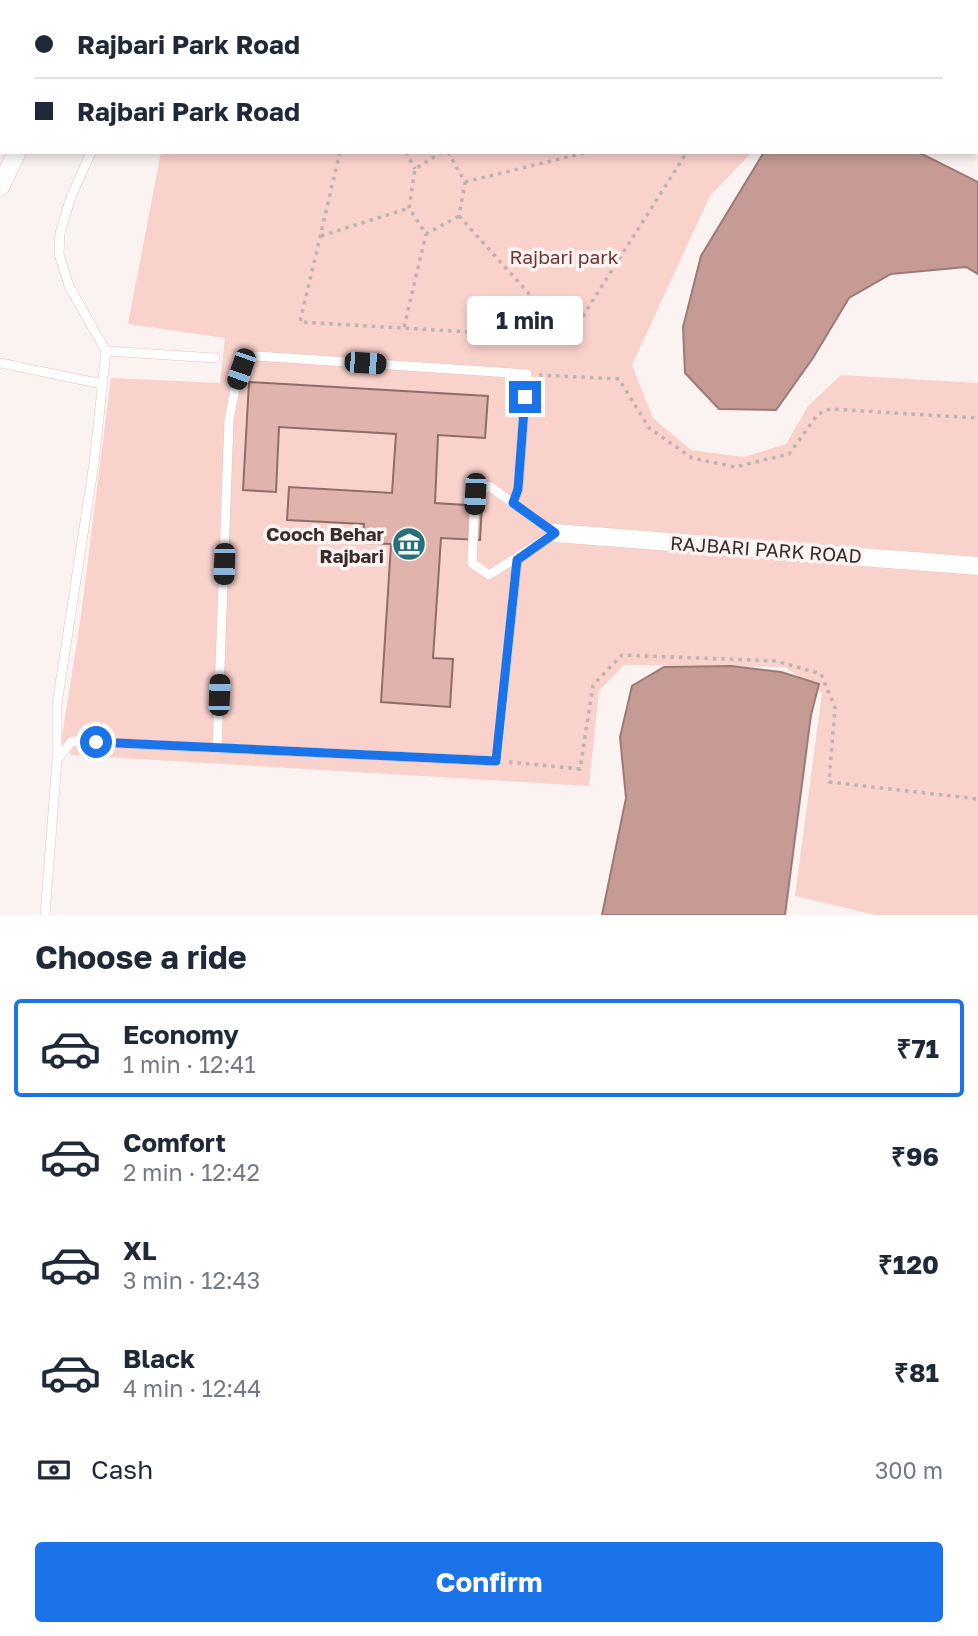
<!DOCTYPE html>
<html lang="en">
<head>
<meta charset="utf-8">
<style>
	body { margin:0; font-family:"Golos Text",sans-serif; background:#f2f2f3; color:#1f2937; height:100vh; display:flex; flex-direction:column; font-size:26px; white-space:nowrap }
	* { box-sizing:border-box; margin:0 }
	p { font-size:23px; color:#747a83 }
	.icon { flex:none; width:38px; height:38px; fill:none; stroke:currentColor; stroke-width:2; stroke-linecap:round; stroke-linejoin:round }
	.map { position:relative; height:915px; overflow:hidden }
	.sheet { display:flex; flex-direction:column; background:#fff; flex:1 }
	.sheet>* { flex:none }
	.guide { position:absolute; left:0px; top:0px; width:978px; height:154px; box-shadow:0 4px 10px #0003; display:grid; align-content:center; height:154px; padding:0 35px; background:#fff }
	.end { position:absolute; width:32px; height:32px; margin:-16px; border:9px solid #1a73e8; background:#fff; box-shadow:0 0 0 4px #fff }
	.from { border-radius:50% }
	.bubble { position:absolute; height:49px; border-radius:7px; background:#fff; box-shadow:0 4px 10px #0003; font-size:23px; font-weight:700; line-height:49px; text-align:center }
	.car { position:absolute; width:21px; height:42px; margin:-21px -10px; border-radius:9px; box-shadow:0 0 5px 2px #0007; background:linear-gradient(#222 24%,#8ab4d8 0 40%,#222 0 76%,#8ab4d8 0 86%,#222 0) }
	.guide b { display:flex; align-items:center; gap:24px; height:66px; font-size:26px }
	.guide b+b { border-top:2px solid #e0e1e3 }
	.guide i { width:18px; height:18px; background:#1f2937 }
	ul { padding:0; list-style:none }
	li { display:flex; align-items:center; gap:21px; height:98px; margin:0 14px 10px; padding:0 21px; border:4px solid transparent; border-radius:7px }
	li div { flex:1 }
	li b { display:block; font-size:26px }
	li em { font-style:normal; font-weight:700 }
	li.selected { border-color:#1a73e8 }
	li>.icon { width:63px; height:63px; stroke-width:1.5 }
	h2 { padding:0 35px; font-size:32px; line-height:84px }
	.pay { display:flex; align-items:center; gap:18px; height:77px; padding:0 35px; font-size:26px }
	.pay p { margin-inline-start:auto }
	.primary-button { display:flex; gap:14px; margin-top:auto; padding:14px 35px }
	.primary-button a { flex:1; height:80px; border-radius:7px; background:#1a73e8; color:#fff; font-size:28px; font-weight:700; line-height:80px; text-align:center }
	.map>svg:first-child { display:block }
</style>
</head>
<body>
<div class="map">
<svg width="978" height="915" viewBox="0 0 978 915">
	<rect width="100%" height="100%" fill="#fbf3f2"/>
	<path fill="#fad2cc" d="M161,152H752L710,196L632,365L653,418L691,450L744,457L786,444L808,406L841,375L978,383V915H875L795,896L822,693L785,667L624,665L599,691L589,786L72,755L61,742L80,623L111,378L220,383L225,338L128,324Z"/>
	<g fill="#c69b95" stroke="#9c7a75" stroke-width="2">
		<path d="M764,152H918L978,182V274L966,267L891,274L849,298L813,358L776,410L719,409L685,373L683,327L701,256Z"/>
		<path d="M731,666L781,672L819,684L811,715L785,915H602L626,798L620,737L632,686L664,667Z"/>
	</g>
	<path fill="#e0b3ad" stroke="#8f6d69" stroke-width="2" d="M249,382L488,396L485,438L438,435L435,503L482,506L480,540L441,538L433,658L453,659L450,707L381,702L391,544L363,543L364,524L287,520L289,487L392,493L396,434L279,427L276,492L243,490Z"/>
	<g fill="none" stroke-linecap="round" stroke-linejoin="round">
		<g stroke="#e8c1bc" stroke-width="10">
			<g id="lane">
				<path d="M896,0V2"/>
				<path d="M106,351L215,358"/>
				<path d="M0,363L102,384"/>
				<path d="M489,486L555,533L489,575L472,563L475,494Z"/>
				<path d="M217,748L229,420L236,384L247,359L256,356L527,374L518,489L513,503"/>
				<path d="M57,760L72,741L497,761L517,560"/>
				<path d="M45,915L57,760V704L94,463L106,351L69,286L59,254L60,233L71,197L91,152"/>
			</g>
		</g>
		<g stroke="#e8c1bc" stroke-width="19">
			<g id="street">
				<path d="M75,2V0"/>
				<path d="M0,187L17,152"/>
				<path d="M555,533L978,566"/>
			</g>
		</g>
		<g stroke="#bdb3b2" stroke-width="3.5" stroke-dasharray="3.5 5" stroke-linecap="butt">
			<path d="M340,152L300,322L569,338"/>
			<path d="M406,152L415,169"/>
			<path d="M442,152L415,169L409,208L426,234L459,216"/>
			<path d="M448,152L465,182L459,216"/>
			<path d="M465,182L588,152"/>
			<path d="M459,216L569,338"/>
			<path d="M321,236L409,208"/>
			<path d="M404,327L426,234"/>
			<path d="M569,338L687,152"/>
			<path d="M539,375L619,379L649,428L692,458L735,467L789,454L818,414L830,409L978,418"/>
			<path d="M509,762L580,769L593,685L622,655L776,661L821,674L835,708L829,782L978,799"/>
		</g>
		<use href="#lane" stroke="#fff" stroke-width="9"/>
		<use href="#street" stroke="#fff" stroke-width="18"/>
	</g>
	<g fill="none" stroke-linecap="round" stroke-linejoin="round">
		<path stroke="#1a73e8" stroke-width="9" d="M96,742L496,761L517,560L555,533L513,503L518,489L525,397"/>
	</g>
	<defs>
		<g id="museum-disc" transform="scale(1.75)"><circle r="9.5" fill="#28717a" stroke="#fbf3f2"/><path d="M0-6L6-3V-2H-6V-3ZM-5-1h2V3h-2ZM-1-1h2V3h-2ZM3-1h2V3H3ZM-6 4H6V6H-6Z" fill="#fff"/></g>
	</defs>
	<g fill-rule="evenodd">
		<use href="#museum-disc" x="409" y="544"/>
	</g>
	<g text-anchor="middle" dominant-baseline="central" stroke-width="7" stroke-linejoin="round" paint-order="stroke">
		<g font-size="19" fill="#6f3630" stroke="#fbf3f2">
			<text x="564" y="256">Rajbari park</text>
		</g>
		<g font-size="19" font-weight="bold" fill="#3a2c2a" stroke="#fbf3f2" text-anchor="end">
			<text x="384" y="533">Cooch Behar<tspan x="384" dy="22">Rajbari</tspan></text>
		</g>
		<g font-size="19" fill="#3a2c2a" stroke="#fbf3f2">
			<text transform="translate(766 549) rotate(4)">RAJBARI PARK ROAD</text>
		</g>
	</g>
</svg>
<i class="end from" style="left:96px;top:742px"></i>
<i class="end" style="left:525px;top:397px"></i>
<div class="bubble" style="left:467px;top:296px;width:116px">1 min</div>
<i class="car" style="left:365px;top:363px;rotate:94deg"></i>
<i class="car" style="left:241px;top:369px;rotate:199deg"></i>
<i class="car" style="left:475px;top:494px;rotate:183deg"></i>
<i class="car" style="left:224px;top:564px;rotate:182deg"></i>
<i class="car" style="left:219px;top:695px;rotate:2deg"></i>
<div class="guide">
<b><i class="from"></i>Rajbari Park Road</b>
<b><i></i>Rajbari Park Road</b>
</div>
</div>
<section class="sheet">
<h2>Choose a ride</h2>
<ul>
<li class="selected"><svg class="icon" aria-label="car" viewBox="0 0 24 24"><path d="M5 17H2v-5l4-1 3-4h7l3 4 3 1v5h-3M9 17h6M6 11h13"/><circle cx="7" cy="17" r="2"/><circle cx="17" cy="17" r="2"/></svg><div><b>Economy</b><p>1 min · 12:41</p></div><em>₹71</em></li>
<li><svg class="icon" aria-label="car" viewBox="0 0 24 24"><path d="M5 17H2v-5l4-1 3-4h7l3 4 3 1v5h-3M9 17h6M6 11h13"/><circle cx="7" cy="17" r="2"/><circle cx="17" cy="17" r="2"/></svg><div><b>Comfort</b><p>2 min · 12:42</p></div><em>₹96</em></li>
<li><svg class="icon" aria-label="car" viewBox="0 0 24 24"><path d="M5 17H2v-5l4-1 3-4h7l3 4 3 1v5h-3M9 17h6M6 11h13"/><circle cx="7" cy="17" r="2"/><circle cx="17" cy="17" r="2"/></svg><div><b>XL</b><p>3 min · 12:43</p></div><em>₹120</em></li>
<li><svg class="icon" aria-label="car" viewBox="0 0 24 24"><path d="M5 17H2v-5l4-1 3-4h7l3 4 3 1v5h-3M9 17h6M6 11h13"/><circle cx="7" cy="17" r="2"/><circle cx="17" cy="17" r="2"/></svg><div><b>Black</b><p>4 min · 12:44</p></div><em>₹81</em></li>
</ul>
<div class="pay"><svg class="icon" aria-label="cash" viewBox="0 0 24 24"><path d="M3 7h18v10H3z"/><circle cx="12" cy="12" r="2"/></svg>Cash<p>300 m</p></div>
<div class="primary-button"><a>Confirm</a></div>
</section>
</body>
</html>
